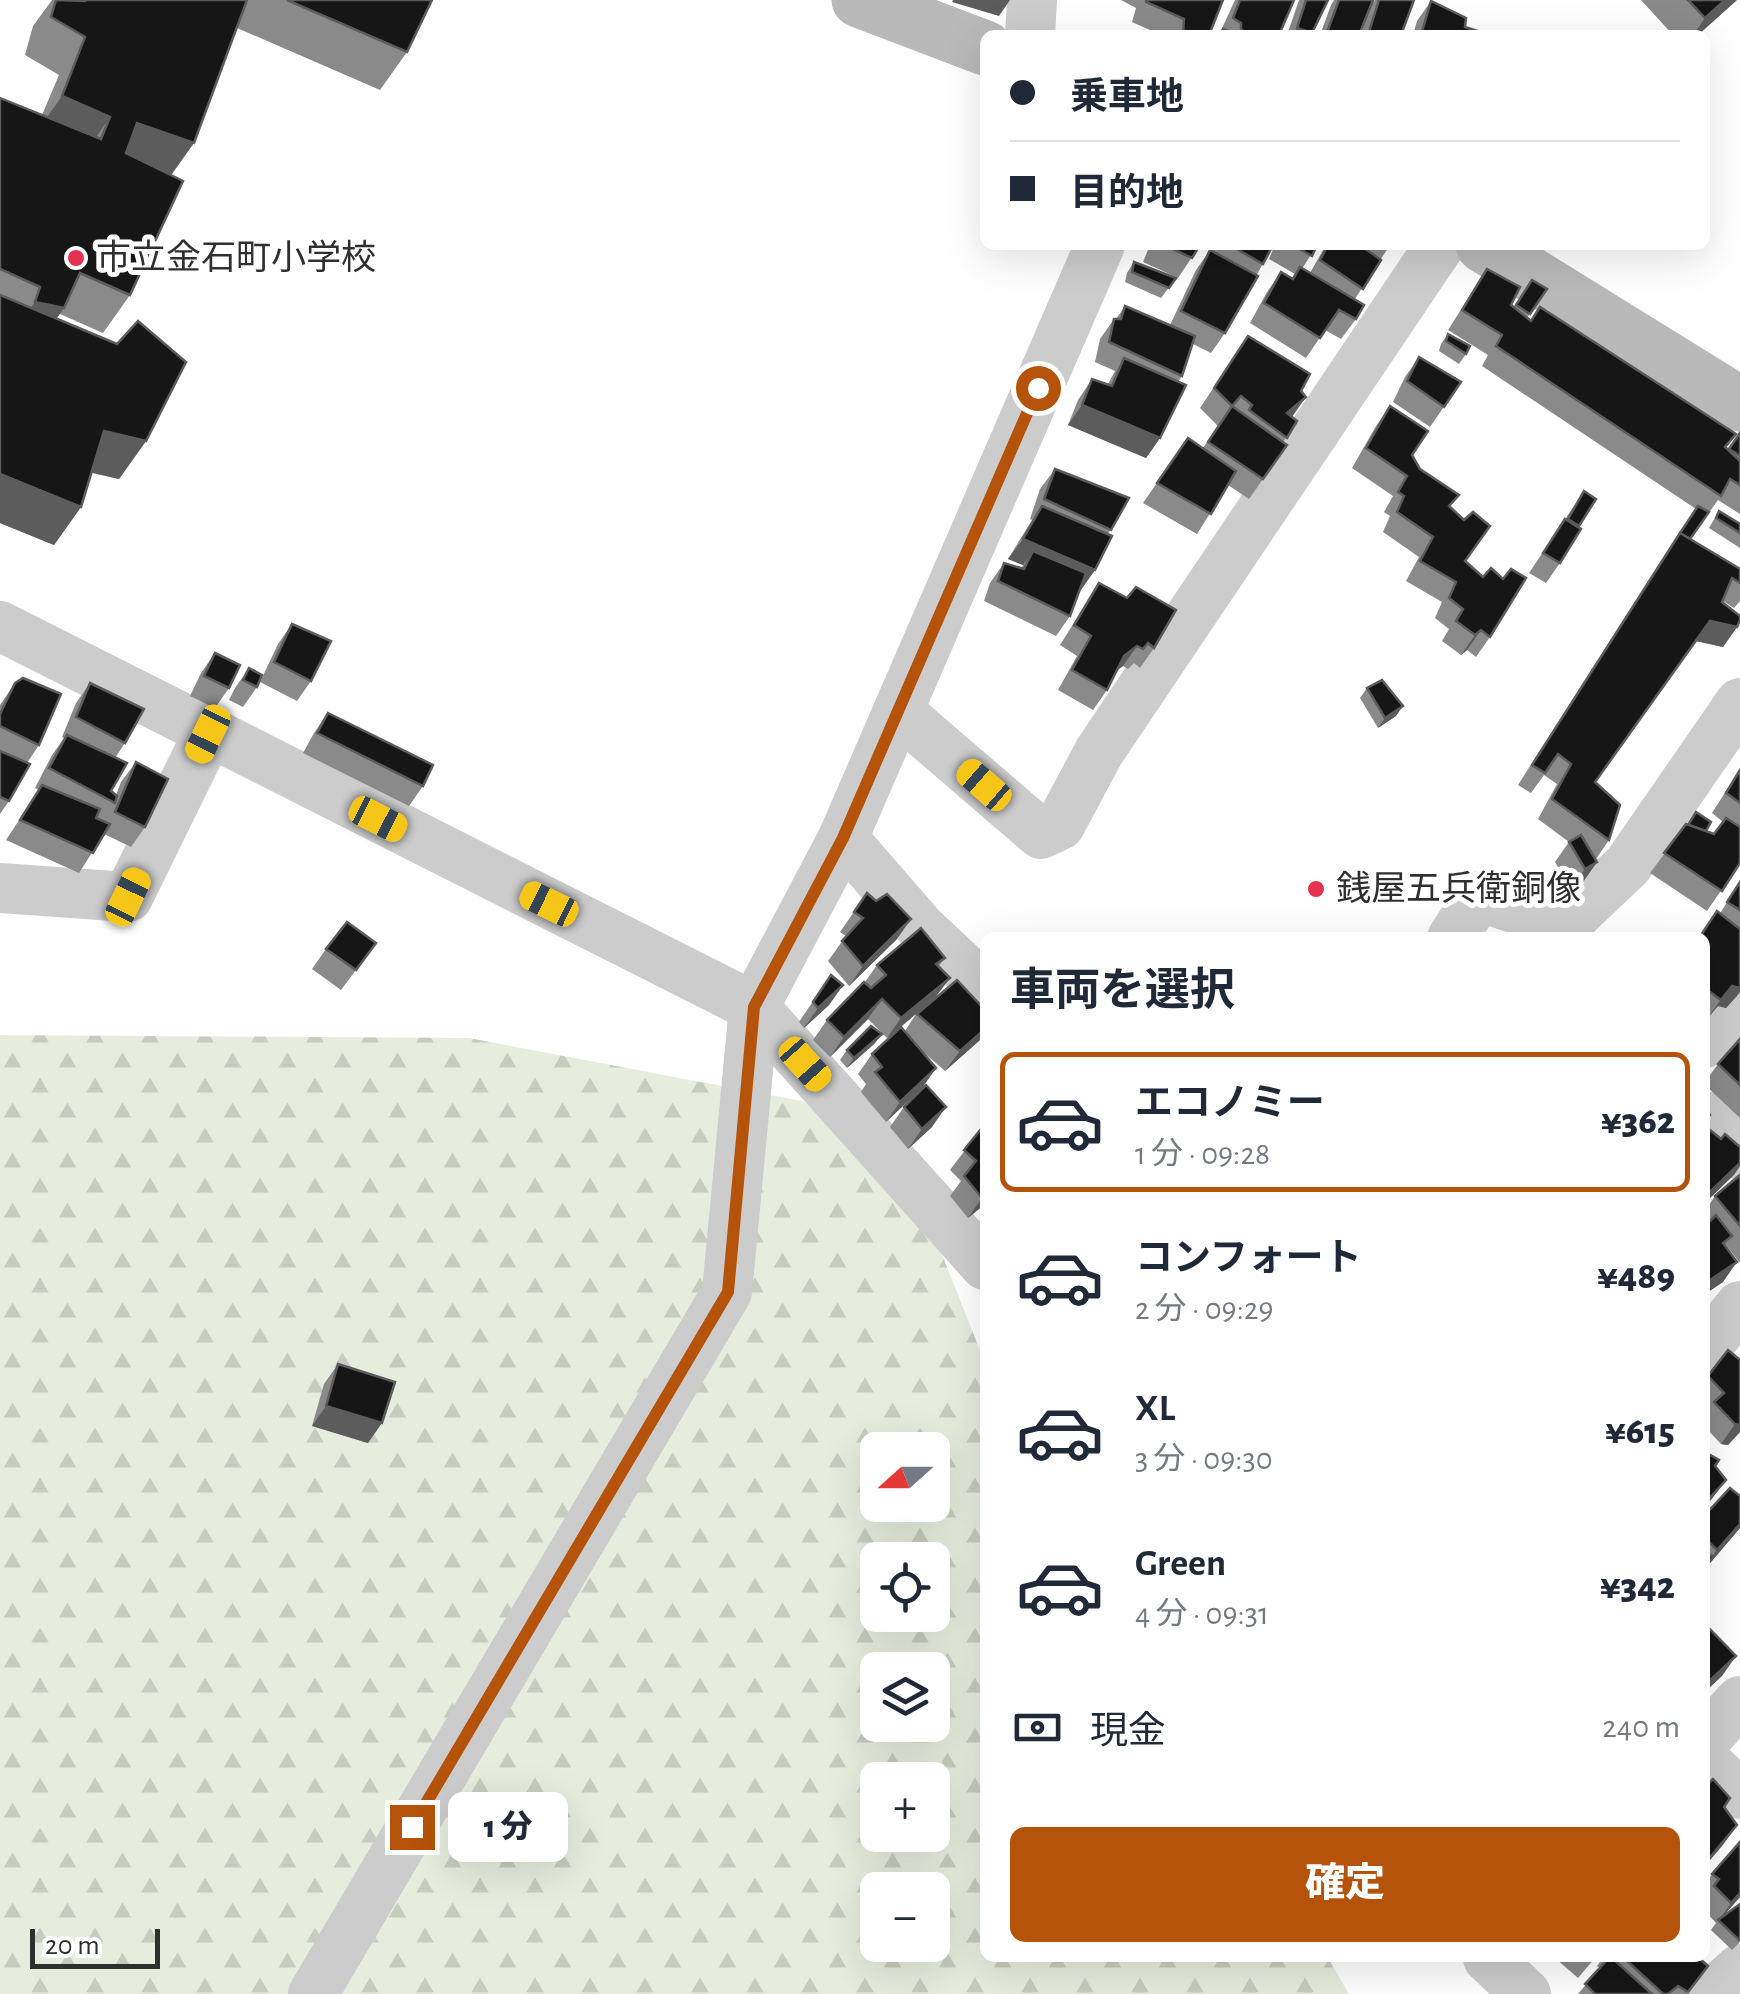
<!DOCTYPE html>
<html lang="ja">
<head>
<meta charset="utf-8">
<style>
	body { margin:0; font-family:"Alegreya Sans","Noto Sans JP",sans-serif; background:#f2f2f3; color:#1f2937; height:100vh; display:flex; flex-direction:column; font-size:38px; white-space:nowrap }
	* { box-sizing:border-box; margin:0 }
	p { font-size:32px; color:#747a83 }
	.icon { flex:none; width:55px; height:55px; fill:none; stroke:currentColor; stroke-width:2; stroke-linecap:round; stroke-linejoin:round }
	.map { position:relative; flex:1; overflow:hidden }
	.side { position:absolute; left:980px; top:932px; width:730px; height:1030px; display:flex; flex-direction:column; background:#fff; border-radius:15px; box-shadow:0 10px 40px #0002 }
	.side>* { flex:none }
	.top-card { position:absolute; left:980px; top:30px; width:730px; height:220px; border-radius:15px; box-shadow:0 10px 40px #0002; display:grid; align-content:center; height:220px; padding:0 30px; background:#fff }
	.needle { width:65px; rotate:249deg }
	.controls { position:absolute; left:860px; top:1432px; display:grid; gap:20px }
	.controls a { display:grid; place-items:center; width:90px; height:90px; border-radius:15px; background:#fff; box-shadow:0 10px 40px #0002; font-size:50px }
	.scale { position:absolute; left:30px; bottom:25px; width:130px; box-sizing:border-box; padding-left:10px; border:5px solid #2f2f2f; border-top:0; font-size:28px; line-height:35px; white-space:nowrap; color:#2f2f2f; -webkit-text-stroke:8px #fff; paint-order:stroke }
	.end { position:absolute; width:45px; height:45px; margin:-22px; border:12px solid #b45309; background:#fff; box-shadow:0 0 0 5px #fff }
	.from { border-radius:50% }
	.bubble { position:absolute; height:70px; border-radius:15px; background:#fff; box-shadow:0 10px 40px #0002; font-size:32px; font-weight:800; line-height:70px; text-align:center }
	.car { position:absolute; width:30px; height:60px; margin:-30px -15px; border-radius:12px; box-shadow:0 0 8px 2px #0007; background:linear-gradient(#f5c518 24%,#345 0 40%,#f5c518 0 76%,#345 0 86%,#f5c518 0) }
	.top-card b { display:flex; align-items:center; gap:35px; height:95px; font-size:38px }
	.top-card b+b { border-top:2px solid #e0e1e3 }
	.top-card i { width:25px; height:25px; background:#1f2937 }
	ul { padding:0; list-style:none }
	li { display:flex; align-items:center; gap:30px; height:140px; margin:0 20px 15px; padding:0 10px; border:5px solid transparent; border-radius:15px }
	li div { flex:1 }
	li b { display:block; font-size:38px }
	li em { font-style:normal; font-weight:800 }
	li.on { border-color:#b45309 }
	li>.icon { width:90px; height:90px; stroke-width:1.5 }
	h2 { padding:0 30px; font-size:45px; line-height:120px }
	.pay { display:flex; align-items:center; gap:25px; height:110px; padding:0 30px; font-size:38px }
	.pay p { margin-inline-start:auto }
	.button { display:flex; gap:20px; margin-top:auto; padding:20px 30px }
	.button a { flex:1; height:115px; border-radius:15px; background:#b45309; color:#fff; font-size:40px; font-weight:800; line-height:115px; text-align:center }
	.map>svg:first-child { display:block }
</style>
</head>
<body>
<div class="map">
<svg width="1740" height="1994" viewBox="0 0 1740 1994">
	<defs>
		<pattern id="forest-firs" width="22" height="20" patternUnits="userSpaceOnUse" patternTransform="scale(2.5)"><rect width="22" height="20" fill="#e7eddd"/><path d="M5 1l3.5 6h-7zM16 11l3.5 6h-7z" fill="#c6ccbe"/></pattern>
	</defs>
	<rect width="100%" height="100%" fill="#fff"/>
	<path fill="url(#forest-firs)" fill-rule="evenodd" d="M0,1035L469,1038L801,1101L899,1146L985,1363V1958H1328L1349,1994H0ZM878,1450H932V1505H878ZM878,1560H932V1615H878ZM878,1670H932V1725H878ZM878,1780H932V1835H878ZM878,1890H932V1945H878Z"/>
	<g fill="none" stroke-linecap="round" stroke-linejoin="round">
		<g stroke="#ccc" stroke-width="50">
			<path d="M1030,35L1032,0"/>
			<path d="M0,626L754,1007L985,1265"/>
			<path d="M898,711L1041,834L1060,825L1099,752L1440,245"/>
			<path d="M843,838L921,928L985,988"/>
			<path d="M0,888L128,897L208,734"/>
			<path d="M1452,938L1479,896L1533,915L1549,936"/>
			<path d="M1551,938L1628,865L1740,703"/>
			<path d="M1705,1043L1740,999"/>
			<path d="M1705,1116L1740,1155"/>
			<path d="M1705,1349L1740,1306"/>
			<path d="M1705,1740L1740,1701"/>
			<path d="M1705,1761L1740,1794"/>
			<path d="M1488,1958L1526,1994"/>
			<path d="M313,1994L727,1292L754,1007L843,838L1100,245"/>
			<path d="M1712,1994L1740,1969"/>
		</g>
		<g stroke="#b9b9b9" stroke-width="55">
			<path d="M859,0L985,48"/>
			<path d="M1483,245L1740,404"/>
		</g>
	</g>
	<g fill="#8a8a8a" fill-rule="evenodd">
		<path d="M52,0H432L407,52L380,90L237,28L171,175L130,295L103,333L60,314L56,318L146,441L119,479L92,473L81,507L54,545L0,523V98L42,115L59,75L25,55L33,26Z"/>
		<path d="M1121,0H1223L1209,35H1161L1132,22L1136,8Z"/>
		<path d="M1235,0H1294L1279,35H1219Z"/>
		<path d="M1299,0H1328L1311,35H1287Z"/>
		<path d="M1334,0H1373L1371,5L1375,0H1414L1401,35H1361L1365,21L1359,35H1320L1331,5Z"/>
		<path d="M1641,0H1737L1698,35H1673Z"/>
		<path d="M1431,1L1465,27L1490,35H1413L1417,21Z"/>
		<path d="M1150,245H1200L1178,278L1143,262Z"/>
		<path d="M1215,245H1273L1225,333L1211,353L1193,344L1182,376L1178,382L1160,438L1146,458L1068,425L1078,400L1092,379L1108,384L1115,371L1095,362L1100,339L1114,319H1116L1125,306L1170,325L1196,270L1210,250L1212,251Z"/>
		<path d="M1275,245H1317L1302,269L1310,273L1326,245H1390L1355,299L1356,319L1341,339L1325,330L1306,358L1250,323L1267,292L1281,272L1292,278L1295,274L1269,259Z"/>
		<path d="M1134,262L1176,278L1161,298L1125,282L1127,273Z"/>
		<path d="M1487,269L1514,307L1532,280L1547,289L1527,318L1736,434L1726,448L1728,450L1740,431V514L1718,500L1690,539L1740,569V601L1734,608L1723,601L1722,602L1737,627L1723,647L1696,641L1596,782L1609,840L1596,859L1597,862L1583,882L1571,889L1555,862L1569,842L1538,819L1557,784L1544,775L1531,793L1518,785L1666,553L1696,509L1482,366L1488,355L1448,330Z"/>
		<path d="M1448,334L1466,354L1459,364L1439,351L1441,344Z"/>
		<path d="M1248,336L1301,391L1292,417L1297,421L1283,442L1287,445L1249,499L1228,485L1197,534L1143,503L1188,438L1203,448L1218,426L1200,408Z"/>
		<path d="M1419,357L1461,382L1430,427L1393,402L1405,377Z"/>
		<path d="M1390,406L1412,455L1420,469L1450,507L1465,561L1490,637L1476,657L1467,650L1461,655L1442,641L1449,629L1435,618L1442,602L1406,581L1419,557L1383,532L1390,516L1384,512L1393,496L1352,468L1376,426Z"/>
		<path d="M1055,469L1129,498L1108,534L1095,570L1080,589L1070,616L1056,636L984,601L990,583L1004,563L1021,568L1023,565L1008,559L1032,520L1030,519L1040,489Z"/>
		<path d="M1584,491L1578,527L1560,563L1546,583L1529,573Z"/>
		<path d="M1719,511L1740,524V548L1709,528Z"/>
		<path d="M1099,583L1127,598L1154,648L1140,668L1134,663L1128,669L1123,666L1116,671L1107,690L1093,710L1058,690L1077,656L1060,645Z"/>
		<path d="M292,624L311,681L297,701L260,682L278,644Z"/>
		<path d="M215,653L229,688L215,708L190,696L201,673Z"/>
		<path d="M249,668L257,687L243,707L229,700L235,688Z"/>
		<path d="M15,683L39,745L27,763L9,801L0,814V705Z"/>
		<path d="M90,683L125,743L115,758L111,791L116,795L121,782L136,762L145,827L131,847L104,834L79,873L6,840L39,790L35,788L52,755L64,738L62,737L76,703Z"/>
		<path d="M1367,688L1396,716L1378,728L1360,698Z"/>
		<path d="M328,713L423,786L409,806L303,753L314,733Z"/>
		<path d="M1740,769V863L1707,911L1650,873L1696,812L1706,831L1714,834L1723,822L1712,813Z"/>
		<path d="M1740,881V992L1726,1008L1718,1006L1706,1020L1705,1019V938Z"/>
		<path d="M867,893L876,901L897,939L849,986L828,961L846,936L840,932Z"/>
		<path d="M376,943L341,990L312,969L326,949Z"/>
		<path d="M945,958L938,967L936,998L980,1040L945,1071L921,1050L936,1068L922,1088L886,1122L861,1092L866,1084L858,1074L872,1054L900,1028L887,1038L868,1019L830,1057L813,1040L827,1020L865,982L877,965ZM916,1014L905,1031L901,1027Z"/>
		<path d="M831,975L843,985L829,1005L804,1028L799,1022Z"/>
		<path d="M882,1034L874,1044L847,1068L840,1060L847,1050Z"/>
		<path d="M1740,1039V1118L1705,1085V1082L1718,1064Z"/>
		<path d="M904,1107L932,1127L908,1149L890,1127Z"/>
		<path d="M985,1124V1204L968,1218L950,1196L961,1181L950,1170Z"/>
		<path d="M1740,1175V1263L1726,1245L1723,1282L1705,1294V1226L1708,1223L1705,1220V1206L1707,1208L1715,1196Z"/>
		<path d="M1728,1350L1740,1360V1432L1728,1445L1721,1444L1705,1427V1415L1708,1411L1705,1408V1381Z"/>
		<path d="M338,1364L368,1443L312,1426L324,1384Z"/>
		<path d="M1705,1515L1740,1528L1705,1569Z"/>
		<path d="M1740,1842V1897L1722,1917L1740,1942L1732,1950L1711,1930L1716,1923L1705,1911V1883Z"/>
		<path d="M1555,1958H1595L1578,1978Z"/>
		<path d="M1603,1958H1699L1708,1966L1687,1994H1578L1600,1968L1597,1966Z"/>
	</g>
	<g fill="#5c5c5c">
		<path d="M953,0H1010L999,16L952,2Z"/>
		<path d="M1725,0H1737L1698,35H1693L1705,18Z"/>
		<path d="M1297,28L1312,33L1311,35H1292Z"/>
		<path d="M1241,30L1254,35H1237Z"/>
		<path d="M62,96L110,117L84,155L35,134Z"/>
		<path d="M137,123L194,143L167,181L110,161Z"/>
		<path d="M35,302L64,308L37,346L8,340Z"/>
		<path d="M1306,397L1292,417L1287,413Z"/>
		<path d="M1082,405L1160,438L1146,458L1068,425Z"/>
		<path d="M104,431L146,441L119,479L77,469Z"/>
		<path d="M0,474L81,507L54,545L0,523Z"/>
		<path d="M1023,539L1095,570L1081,590L1025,566L1033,551L1023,565L1008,559Z"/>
		<path d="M1710,621L1737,627L1723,647L1696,641Z"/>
		<path d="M1481,630L1467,650L1461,655L1475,635Z"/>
		<path d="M1137,646L1123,666L1109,676L1124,656Z"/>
		<path d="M1403,706L1396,716L1378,728L1385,718Z"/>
		<path d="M1597,862L1583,882L1571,889L1585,869Z"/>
		<path d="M911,919L897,939L849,986L863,966Z"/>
		<path d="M1740,974V992L1736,997L1726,1008L1718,1006L1706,1020Z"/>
		<path d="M950,978L935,998L887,1038L901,1018Z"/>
		<path d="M843,985L829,1005L804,1028L818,1008Z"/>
		<path d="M882,999L868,1019L830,1057L844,1037Z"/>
		<path d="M985,1029V1034L980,1040L945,1071L960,1051Z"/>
		<path d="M882,1034L874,1044L847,1068L854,1058Z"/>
		<path d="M936,1068L922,1088L886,1122L900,1102Z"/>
		<path d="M946,1107L932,1127L908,1149L922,1129Z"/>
		<path d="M1740,1163V1166L1734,1175L1705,1203V1199L1710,1192Z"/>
		<path d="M985,1195V1204L968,1218L982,1198Z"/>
		<path d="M1737,1262L1723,1282L1705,1294V1285L1707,1282Z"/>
		<path d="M326,1406L382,1423L368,1443L312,1426Z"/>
		<path d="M1735,1424L1740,1425V1432L1728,1445L1721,1444Z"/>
		<path d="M1726,1480L1711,1500L1705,1507V1503Z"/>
		<path d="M1740,1524V1528L1705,1569V1566L1717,1550Z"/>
		<path d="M1736,1656L1722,1676L1705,1692V1685Z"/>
		<path d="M1737,1825L1723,1845L1705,1866V1863Z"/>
		<path d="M1740,1893V1897L1717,1923L1731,1903Z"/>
	</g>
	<g fill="#161616" stroke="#5c5c5c" stroke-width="2.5">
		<path d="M56,0L85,1V0H247L194,143L137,123L126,153L183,181L130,295L80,273L64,308L35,302L40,287L0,269V98L101,139L110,117L62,96L85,37L51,17Z"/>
		<path d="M287,0H432L407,52Z"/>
		<path d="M1146,0H1223L1209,35H1183L1184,19L1146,2Z"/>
		<path d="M1240,0H1294L1279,35L1264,31L1259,35H1254L1241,30V23L1233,18Z"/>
		<path d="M1306,0H1328L1312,33L1297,28Z"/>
		<path d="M1339,0H1373L1359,35H1326Z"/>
		<path d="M1379,0H1414L1401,35H1368Z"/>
		<path d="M1688,0H1725L1705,18Z"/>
		<path d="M1431,1L1466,18L1465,27L1490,35H1421Z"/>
		<path d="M1223,29L1239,35H1221Z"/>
		<path d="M1164,245H1200L1192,258Z"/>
		<path d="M1230,245H1273L1263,264Z"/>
		<path d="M1293,245H1317L1312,256Z"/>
		<path d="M1328,245H1365L1364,248L1381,260L1363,289L1320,260Z"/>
		<path d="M1210,250L1258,276L1225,333L1181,311Z"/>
		<path d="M1134,262L1176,278L1169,288L1132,272Z"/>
		<path d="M1300,267L1364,305L1356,319L1339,310L1320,338L1264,303L1281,272L1293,279Z"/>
		<path d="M1487,269L1520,287L1511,305L1531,321L1540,307L1736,434L1725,447L1740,461V485L1730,479L1721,496L1496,346L1502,335L1462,310Z"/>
		<path d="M1532,280L1547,289L1530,314L1516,305Z"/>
		<path d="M0,295L117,344L138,321L186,362L146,441L104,431L81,507L0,474Z"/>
		<path d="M1125,306L1195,336L1182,376L1109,342L1114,319H1121Z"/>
		<path d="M1448,334L1470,346L1466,354L1446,341Z"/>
		<path d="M1248,336L1310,374L1301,391L1306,397L1287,413L1297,421L1287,438L1249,410L1252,405L1241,396L1232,406L1214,388Z"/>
		<path d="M1419,357L1461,382L1444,407L1407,381Z"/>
		<path d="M1124,358L1186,385L1160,438L1082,405L1092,379L1112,386Z"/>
		<path d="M1232,406L1287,445L1263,479L1208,442Z"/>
		<path d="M1390,406L1428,431L1412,455L1420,469L1459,495L1449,506L1464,520L1473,512L1490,526L1465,561L1483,577L1491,568L1503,579L1511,569L1526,578L1490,637L1481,630L1475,635L1456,621L1463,609L1449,598L1456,582L1420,561L1433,537L1397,512L1404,496L1398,492L1407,476L1366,448Z"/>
		<path d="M1740,433V456L1729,449Z"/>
		<path d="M1188,438L1236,471L1211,514L1157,483Z"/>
		<path d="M1055,469L1129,498L1111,530L1044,499Z"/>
		<path d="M1584,491L1596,499L1579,526L1568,519Z"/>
		<path d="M1042,506L1112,536L1095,570L1023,539Z"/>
		<path d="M1698,506L1709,512L1690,539L1680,533Z"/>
		<path d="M1719,511L1740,524V533L1716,518Z"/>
		<path d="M1565,519L1581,529L1560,563L1543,553Z"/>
		<path d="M1680,533L1740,569V583L1732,578L1722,602L1740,616V620L1737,627L1710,621L1595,782L1620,805L1609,840L1552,799L1571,764L1558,754L1545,773L1532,765Z"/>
		<path d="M1033,551L1086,573L1070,616L998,581L1004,563L1024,569Z"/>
		<path d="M1099,583L1127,598L1136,587L1176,610L1154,648L1148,643L1143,649L1137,646L1124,656L1107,690L1072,670L1091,636L1074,625Z"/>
		<path d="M292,624L331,641L311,681L274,662Z"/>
		<path d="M215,653L240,665L229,688L204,676Z"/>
		<path d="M249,668L262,675L257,687L243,680Z"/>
		<path d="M23,678L61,694L39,745L0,726V714L15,683Z"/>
		<path d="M1382,680L1403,706L1385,718L1367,688Z"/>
		<path d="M90,683L144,709L125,743L76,717Z"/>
		<path d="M328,713L433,765L423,786L317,733Z"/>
		<path d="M67,735L127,763L111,791L117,796L115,803L49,768Z"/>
		<path d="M0,751L30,764L9,801L0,797Z"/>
		<path d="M136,762L168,779L145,827L115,812Z"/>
		<path d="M1740,770V803L1726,793Z"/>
		<path d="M42,785L100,809L96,818L110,824L93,853L20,820Z"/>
		<path d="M1696,812L1711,822L1706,831L1688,825Z"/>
		<path d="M1726,818L1740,827V863L1722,891L1664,853L1686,824L1714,834Z"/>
		<path d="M1581,835L1597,862L1585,869L1569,842Z"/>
		<path d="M1740,882V910L1727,902Z"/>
		<path d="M867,893L876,901L887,894L911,919L863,966L842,941L863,918L854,912Z"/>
		<path d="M1717,911L1740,929V988L1732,986L1721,1000L1705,988V938H1699Z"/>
		<path d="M347,922L376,943L356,970L326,949Z"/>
		<path d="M921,928L945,958L936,964L950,978L901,1018L882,999L844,1037L827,1020L864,982L871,988L886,975L877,965Z"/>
		<path d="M831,975L843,985L818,1008L813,1002Z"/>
		<path d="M957,980L985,1010V1029L960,1051L917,1014Z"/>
		<path d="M871,1026L882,1034L854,1058L847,1050Z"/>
		<path d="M901,1027L936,1068L900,1102L875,1072L882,1067L872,1054Z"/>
		<path d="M1740,1039V1085L1718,1064Z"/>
		<path d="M926,1085L946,1107L922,1129L904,1107Z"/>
		<path d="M1705,1108L1710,1115L1705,1121Z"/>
		<path d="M985,1124V1195L982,1198L964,1176L976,1161L964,1150Z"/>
		<path d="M1710,1130L1721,1139L1725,1134L1740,1147V1163L1710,1192L1705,1187V1135Z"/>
		<path d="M1740,1175V1226L1715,1196Z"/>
		<path d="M1716,1215L1732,1236L1723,1243L1737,1262L1707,1282H1705V1226Z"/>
		<path d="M1728,1350L1740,1360V1425L1735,1424L1714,1402L1724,1393L1708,1376Z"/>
		<path d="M338,1364L395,1382L382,1423L326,1406Z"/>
		<path d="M1707,1453L1719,1460L1715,1466L1726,1480L1705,1503V1455Z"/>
		<path d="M1730,1488L1740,1496V1524L1717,1550L1705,1538V1515Z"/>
		<path d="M1705,1551L1713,1557L1705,1566Z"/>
		<path d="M1705,1624L1736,1656L1705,1685Z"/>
		<path d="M1713,1779L1730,1798L1724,1807L1737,1825L1705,1863V1787Z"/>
		<path d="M1740,1842V1893L1731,1903L1714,1886L1719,1879L1712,1874Z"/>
		<path d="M1740,1904V1939L1739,1940L1718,1920Z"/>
		<path d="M1609,1958H1612L1652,1994H1595L1585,1984Z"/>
		<path d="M1624,1958H1699L1708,1966L1688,1992L1678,1986L1668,1994H1663Z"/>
	</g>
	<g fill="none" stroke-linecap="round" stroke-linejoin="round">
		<path stroke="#b45309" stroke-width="12" d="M412,1827L728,1292L754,1007L843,838L1038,388"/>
	</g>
	<g fill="#e73150" stroke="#fff" stroke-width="4">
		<circle cx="76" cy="258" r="10"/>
		<circle cx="1316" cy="889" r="10"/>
	</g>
	<g text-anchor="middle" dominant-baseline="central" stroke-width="10" stroke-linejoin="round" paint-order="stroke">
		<g font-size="35" fill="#2f2f2f" stroke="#fff" text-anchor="start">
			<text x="96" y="258">市立金石町小学校</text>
			<text x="1336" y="889">銭屋五兵衛銅像</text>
		</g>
	</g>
</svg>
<div class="controls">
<a><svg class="needle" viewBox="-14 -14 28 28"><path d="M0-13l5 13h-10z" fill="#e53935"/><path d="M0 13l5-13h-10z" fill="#747a83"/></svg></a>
<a><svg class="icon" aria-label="locate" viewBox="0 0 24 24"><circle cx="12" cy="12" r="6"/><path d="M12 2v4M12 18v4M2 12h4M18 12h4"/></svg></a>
<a><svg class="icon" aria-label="layers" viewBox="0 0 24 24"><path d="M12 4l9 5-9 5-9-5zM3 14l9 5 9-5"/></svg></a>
<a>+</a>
<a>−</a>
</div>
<div class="scale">20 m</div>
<i class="end from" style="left:1038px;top:388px"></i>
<i class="end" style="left:412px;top:1827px"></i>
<div class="bubble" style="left:448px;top:1792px;width:120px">1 分</div>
<i class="car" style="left:208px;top:734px;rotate:206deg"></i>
<i class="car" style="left:984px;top:785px;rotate:311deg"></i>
<i class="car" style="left:378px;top:819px;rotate:117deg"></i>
<i class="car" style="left:128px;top:897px;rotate:26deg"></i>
<i class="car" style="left:549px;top:904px;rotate:296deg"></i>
<i class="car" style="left:805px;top:1064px;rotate:138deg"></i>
<div class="top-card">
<b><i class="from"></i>乗車地</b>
<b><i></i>目的地</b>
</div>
<section class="side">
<h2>車両を選択</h2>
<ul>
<li class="on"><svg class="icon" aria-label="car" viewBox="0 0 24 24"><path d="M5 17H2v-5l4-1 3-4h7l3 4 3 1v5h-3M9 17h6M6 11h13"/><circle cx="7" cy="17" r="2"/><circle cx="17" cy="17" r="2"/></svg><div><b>エコノミー</b><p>1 分 · 09:28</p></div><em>¥362</em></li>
<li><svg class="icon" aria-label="car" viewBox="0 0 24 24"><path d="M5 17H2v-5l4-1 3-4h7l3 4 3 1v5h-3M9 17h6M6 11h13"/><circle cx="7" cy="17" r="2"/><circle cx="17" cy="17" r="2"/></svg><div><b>コンフォート</b><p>2 分 · 09:29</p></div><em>¥489</em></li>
<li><svg class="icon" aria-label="car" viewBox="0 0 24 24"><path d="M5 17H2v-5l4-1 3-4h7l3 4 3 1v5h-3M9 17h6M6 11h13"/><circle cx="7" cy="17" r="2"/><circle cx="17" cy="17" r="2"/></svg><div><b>XL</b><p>3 分 · 09:30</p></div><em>¥615</em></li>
<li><svg class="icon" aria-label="car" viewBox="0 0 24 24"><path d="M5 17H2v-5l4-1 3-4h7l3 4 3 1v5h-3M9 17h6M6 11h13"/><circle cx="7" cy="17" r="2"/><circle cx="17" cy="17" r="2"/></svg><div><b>Green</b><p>4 分 · 09:31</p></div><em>¥342</em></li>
</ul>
<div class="pay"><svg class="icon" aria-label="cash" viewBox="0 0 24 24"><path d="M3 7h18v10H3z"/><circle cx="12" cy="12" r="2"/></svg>現金<p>240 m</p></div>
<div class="button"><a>確定</a></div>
</section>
</div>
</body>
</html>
